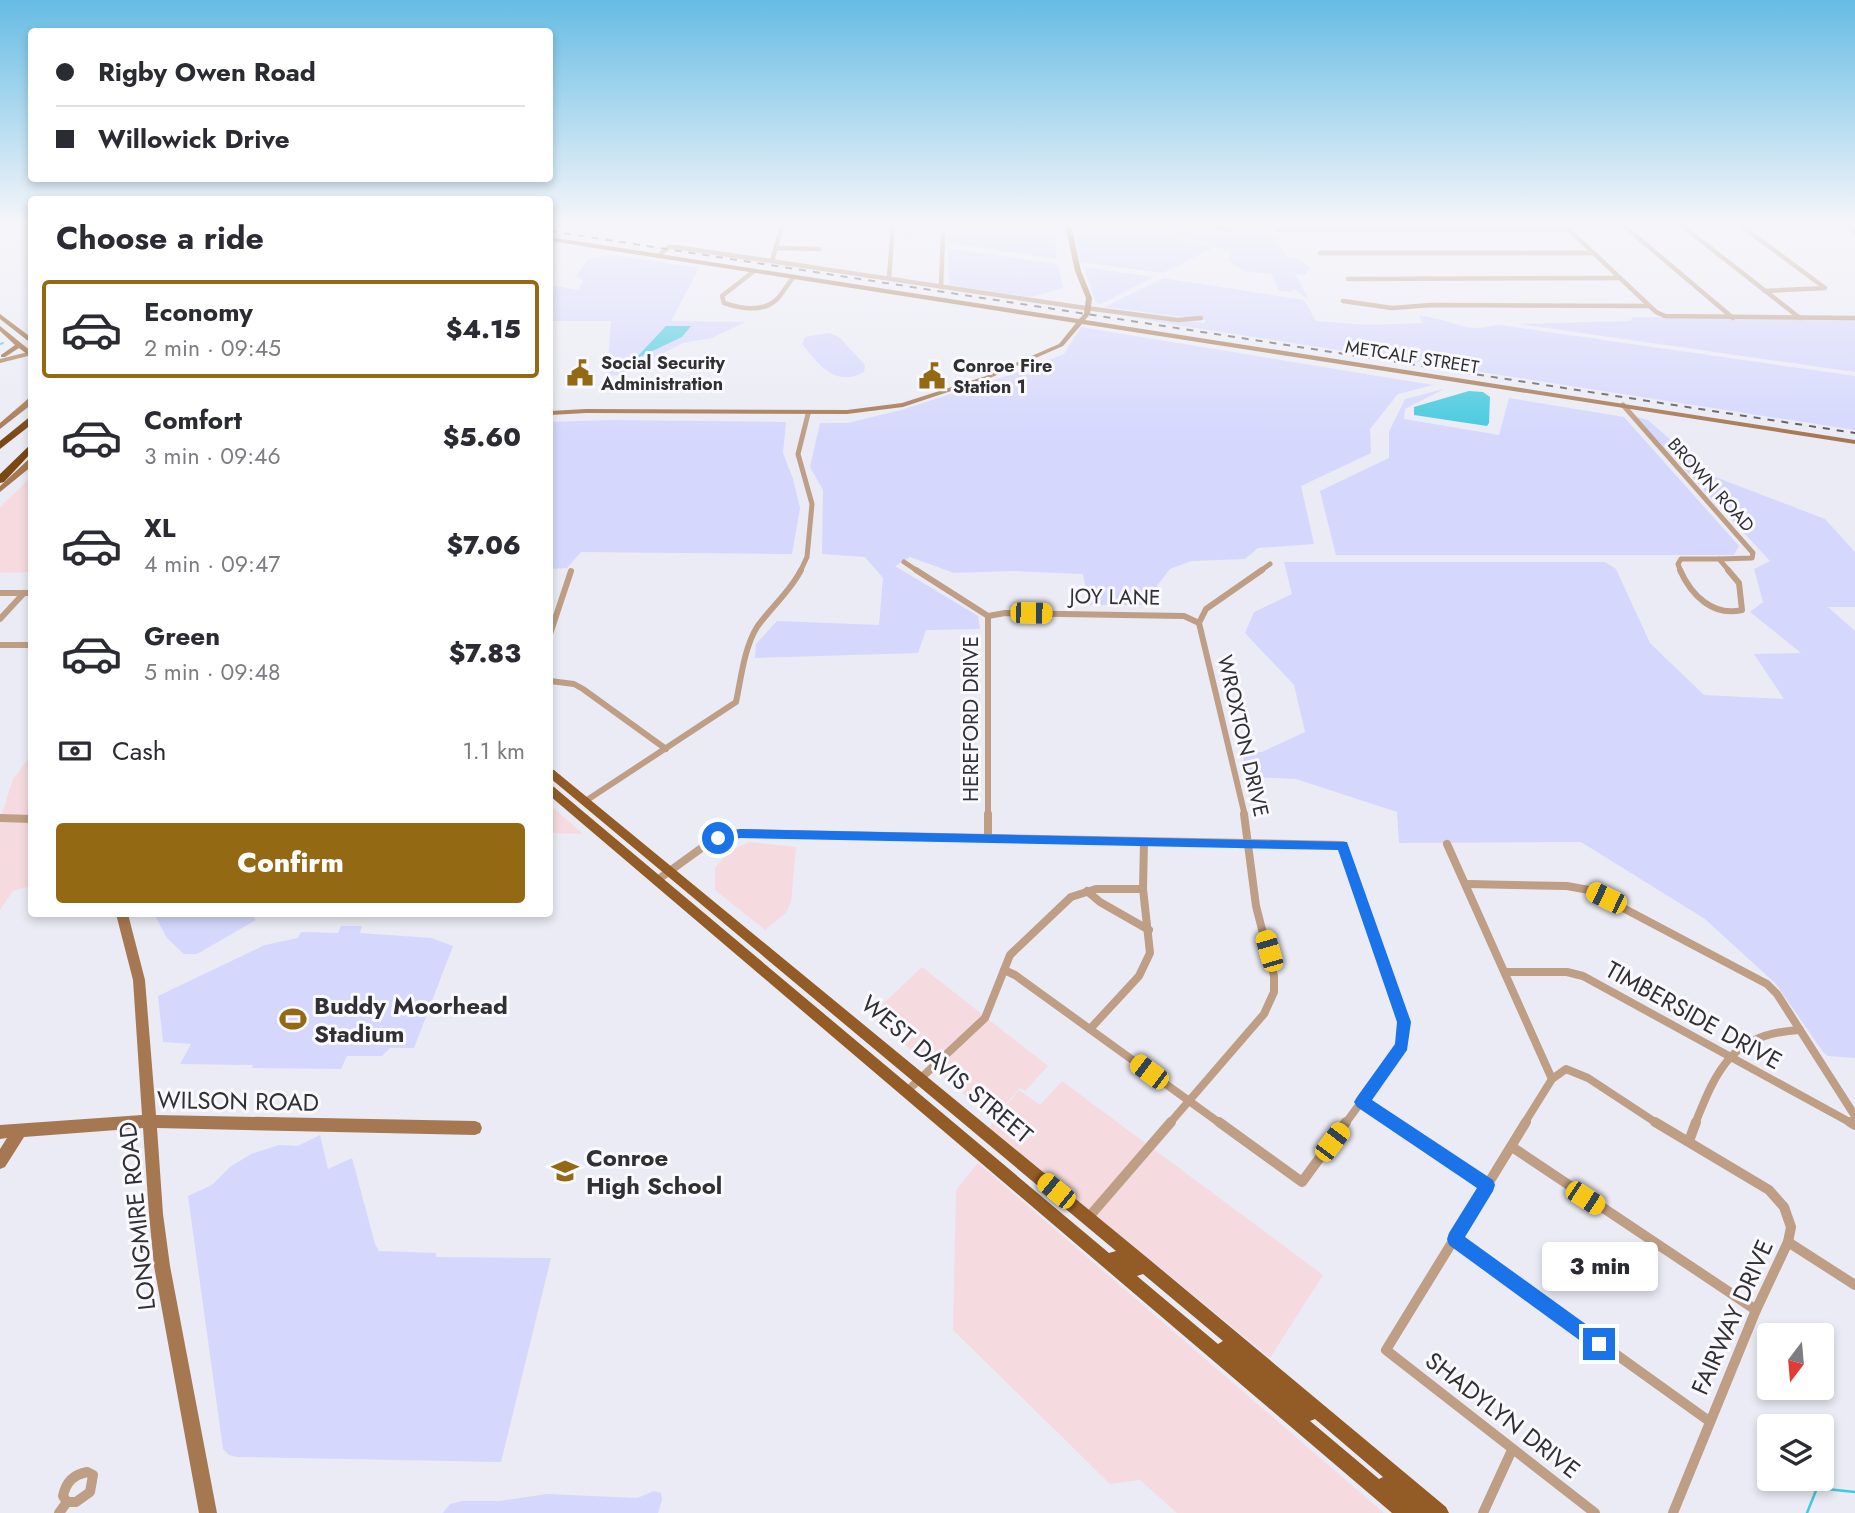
<!DOCTYPE html>
<html lang="en">
<head>
<meta charset="utf-8">
<style>
	body { margin:0; font-family:Jost,sans-serif; background:#f7f7f7; color:#2b2b33; height:100vh; display:flex; flex-direction:column; font-size:26px; white-space:nowrap }
	* { box-sizing:border-box; margin:0 }
	p { font-size:23px; color:#7c7c81 }
	.icon { flex:none; width:38px; height:38px; fill:none; stroke:currentColor; stroke-width:2; stroke-linecap:round; stroke-linejoin:round }
	.map { position:relative; flex:1; overflow:hidden }
	.details { position:absolute; left:28px; top:196px; width:525px; height:721px; display:flex; flex-direction:column; background:#fff; border-radius:7px; box-shadow:0 4px 10px #0003 }
	.details>* { flex:none }
	.banner { position:absolute; left:28px; top:28px; width:525px; height:154px; border-radius:7px; box-shadow:0 4px 10px #0003; display:grid; align-content:center; height:154px; padding:0 28px; background:#fff }
	.needle { width:46px; rotate:196deg }
	.buttons { position:absolute; left:1757px; top:1323px; display:grid; gap:14px }
	.buttons a { display:grid; place-items:center; width:77px; height:77px; border-radius:7px; background:#fff; box-shadow:0 4px 10px #0003; font-size:35px }
	.end { position:absolute; width:32px; height:32px; margin:-16px; border:9px solid #1a73e8; background:#fff; box-shadow:0 0 0 4px #fff }
	.from { border-radius:50% }
	.bubble { position:absolute; height:49px; border-radius:7px; background:#fff; box-shadow:0 4px 10px #0003; font-size:23px; font-weight:800; line-height:49px; text-align:center }
	.car { position:absolute; width:21px; height:42px; margin:-21px -10px; border-radius:9px; box-shadow:0 0 5px 2px #0007; background:linear-gradient(#f5c518 24%,#345 0 40%,#f5c518 0 76%,#345 0 86%,#f5c518 0) }
	.banner b { display:flex; align-items:center; gap:24px; height:66px; font-size:26px }
	.banner b+b { border-top:2px solid #e1e1e2 }
	.banner i { width:18px; height:18px; background:#2b2b33 }
	ul { padding:0; list-style:none }
	li { display:flex; align-items:center; gap:21px; height:98px; margin:0 14px 10px; padding:0 14px; border:4px solid transparent; border-radius:7px }
	li div { flex:1 }
	li b { display:block; font-size:26px }
	li em { font-style:normal; font-weight:800 }
	li.active { border-color:#936913 }
	li>.icon { width:63px; height:63px; stroke-width:1.5 }
	h2 { padding:0 28px; font-size:32px; line-height:84px }
	.pay { display:flex; align-items:center; gap:18px; height:77px; padding:0 28px; font-size:26px }
	.pay p { margin-inline-start:auto }
	.primary-button { display:flex; gap:14px; margin-top:auto; padding:14px 28px }
	.primary-button a { flex:1; height:80px; border-radius:7px; background:#936913; color:#fff; font-size:28px; font-weight:800; line-height:80px; text-align:center }
	.map>svg:first-child { display:block }
</style>
</head>
<body>
<div class="map">
<svg width="1855" height="1513" viewBox="0 0 1855 1513">
	<rect width="100%" height="100%" fill="#ebebf5"/>
	<g fill="#f5dbdf">
		<path d="M31,477V572L0,573V507Z"/>
		<path d="M31,756V886L13,891L0,910V820L13,779Z"/>
		<path d="M550,805L583,834L550,833Z"/>
		<path d="M749,842L796,847L791,902L786,913L765,930L715,890V868L728,852Z"/>
		<path d="M922,967L1048,1066L1025,1091L1020,1088L993,1118L870,1016Z"/>
		<path d="M1062,1081L1323,1275L1270,1358L990,1128L992,1122L1019,1090L1040,1105Z"/>
		<path d="M978,1163L1384,1513H1177L1140,1480L1110,1484L953,1330L956,1190Z"/>
	</g>
	<g fill="#d5d7fd">
		<path d="M907,225H1054L1057,259L948,243V233C934,228 924,226 914,239L904,238Z"/>
		<path d="M1076,225H1137L1213,248L1163,273L1080,262Z"/>
		<path d="M1145,225H1207L1188,228L1190,232L1221,233V229L1214,225H1268L1287,257L1297,259L1310,267L1305,275L1295,274L1309,300L1294,289L1290,292L1278,290L1272,274L1244,271L1229,261L1230,252Z"/>
		<path d="M948,248L1058,264L1063,288L1031,297L949,285Z"/>
		<path d="M614,255L699,268L671,321L746,322L712,338L683,343L619,375L607,376L611,321H550V285L578,290L583,280L576,276L588,259Z"/>
		<path d="M1084,267L1154,277L1101,304L1096,303Z"/>
		<path d="M1163,278L1304,300L1316,321L1365,325L1423,323L1419,316C1439,316 1461,329 1477,328C1485,328 1492,325 1500,325L1855,376V430L1176,325L1120,315V313L1204,323L1206,320L1105,307Z"/>
		<path d="M1633,317L1855,319V372L1519,324L1630,321Z"/>
		<path d="M1081,327L1433,385L1398,394L1370,429L1371,453L1301,486L1314,544L1258,548L1245,559L1191,561L1170,569L1142,605H1089L1083,574L1011,571L954,573L910,557L895,566L978,616L980,629L926,630L918,653L755,658L756,644L777,621L879,625L883,578L865,557L822,554L823,490L810,467L820,423H848L901,410L1019,372L1064,354Z"/>
		<path d="M828,333L839,337L865,365L864,372C835,388 819,364 802,344L805,337Z"/>
		<path d="M1444,389L1405,409L1404,419L1499,435L1509,398L1624,417L1739,546L1734,555H1336L1320,491L1389,458V432L1405,399Z"/>
		<path d="M1636,417L1648,420L1710,475L1825,519L1855,552V607H1828L1855,631V1058L1828,1056L1823,1052L1776,984L1705,919L1581,842L1399,843L1397,812L1296,779L1252,777L1240,752H1262L1305,732L1294,685L1245,633L1254,612L1292,594L1284,562H1605L1616,569L1650,643L1704,695L1784,699L1754,654L1801,653L1750,612L1763,602L1754,569L1770,561Z"/>
		<path d="M611,420L786,422L783,453L793,479L800,508L792,554L581,552L567,568L550,569V422Z"/>
		<path d="M154,914H250L256,920L197,954H184L167,938Z"/>
		<path d="M341,926H362L360,933L431,938L453,946L414,1048H390L382,1056H347L341,1069L252,1068L253,1065L180,1064L191,1044L163,1042L158,996L265,945L298,938L301,932L338,933Z"/>
		<path d="M320,1135L328,1169L352,1158L375,1244L379,1251L436,1253V1257L551,1258L501,1462L237,1457L229,1455L223,1449L188,1196L212,1185L230,1167L251,1154L279,1145L298,1146Z"/>
		<path d="M654,1491L661,1493L662,1500L658,1513H443L450,1504L462,1501H499L547,1494L637,1498Z"/>
	</g>
	<g fill="#43c9de">
		<path d="M666,326H691L682,337L635,359Z"/>
		<path d="M1469,391L1483,392L1490,397L1489,423L1487,426L1414,415V407Z"/>
	</g>
	<g fill="none" stroke-linecap="round" stroke-linejoin="round">
		<g stroke="#43c9de" stroke-width="2">
			<path d="M29,333L32,332"/>
			<path d="M0,344L3,343"/>
		</g>
		<path stroke="#43c9de" stroke-width="2.5" d="M1807,1513L1817,1488L1855,1492"/>
		<g stroke="#be9e84" stroke-width="4.5">
			<path d="M1211,225L1231,230"/>
			<path d="M1564,225L1656,312L1665,316L1855,318"/>
			<path d="M1623,225L1733,318"/>
			<path d="M1681,225L1800,318"/>
			<path d="M1740,225L1825,288L1765,291"/>
			<path d="M1849,225L1855,232"/>
			<path d="M1279,230L1568,229"/>
			<path d="M777,248L819,249"/>
			<path d="M1320,253H1593"/>
			<path d="M658,256L669,247H676L1078,307L1178,320L1201,318"/>
			<path d="M772,261L782,225"/>
			<path d="M754,271L722,296L724,303C739,308 762,313 776,300C783,294 787,284 794,277"/>
			<path d="M889,278L893,225"/>
			<path d="M1348,279L1620,278"/>
			<path d="M941,287L943,234"/>
			<path d="M1343,301L1392,308L1431,305L1649,306"/>
		</g>
		<g stroke="#be9e84" stroke-width="5">
			<path d="M1623,405L1753,553L1752,558L1719,559"/>
			<path d="M904,562L919,572"/>
			<path d="M800,572L807,557L812,504L798,454L808,414"/>
			<path d="M1259,572L1270,564"/>
			<path d="M1681,572L1678,564L1681,559H1719L1730,572"/>
		</g>
		<g stroke="#be9e84" stroke-width="6">
			<path d="M916,570L988,616V816"/>
			<path d="M1680,570C1691,595 1713,617 1742,610L1739,583L1728,570"/>
			<path d="M0,593H32"/>
			<path d="M988,616L1005,613L1184,616L1199,623"/>
			<path d="M0,619L24,593"/>
			<path d="M550,634L571,571"/>
			<path d="M0,645H32"/>
			<path d="M550,681L574,684L583,689L666,749"/>
			<path d="M584,802L736,702C741,679 744,648 757,627C771,607 790,592 801,570"/>
			<path d="M1245,816L1199,623L1206,609L1262,570"/>
		</g>
		<g stroke="#be9e84" stroke-width="8">
			<path d="M988,814V838"/>
			<path d="M0,818L32,819"/>
			<path d="M1447,844L1552,1079L1524,1124"/>
			<path d="M656,881L714,839L740,833L1343,845L1401,1010L1405,1034L1402,1046L1345,1124"/>
			<path d="M1467,884L1567,886L1589,890L1767,984L1777,994L1855,1116"/>
			<path d="M1087,891L1100,902L1149,930"/>
			<path d="M1004,970L1015,975L1221,1124"/>
			<path d="M1505,972H1567L1583,976L1853,1124"/>
			<path d="M1090,1029L1139,976L1150,953L1143,889L1144,841"/>
			<path d="M1552,1079L1566,1069L1588,1078L1658,1124"/>
			<path d="M906,1092L985,1018L1010,955L1071,897L1096,889H1143"/>
			<path d="M1362,1102L1395,1124"/>
			<path d="M1169,1124L1264,1014L1274,992V976L1256,906L1244,814"/>
			<path d="M1695,1124C1717,1068 1733,1033 1800,1030"/>
		</g>
		<g stroke="#be9e84" stroke-width="10">
			<path d="M1219,1122L1302,1182L1346,1122"/>
			<path d="M1392,1122L1487,1185"/>
			<path d="M1526,1122L1386,1350L1595,1513"/>
			<path d="M1655,1122L1769,1190L1784,1207L1791,1227L1788,1242L1756,1310L1673,1513"/>
			<path d="M1850,1122L1855,1125"/>
			<path d="M1689,1141L1696,1122"/>
			<path d="M1512,1147L1756,1310"/>
			<path d="M1088,1218L1171,1122"/>
			<path d="M1455,1239L1709,1421"/>
			<path d="M1788,1242L1855,1285"/>
			<path d="M87,1472L93,1475L90,1492L76,1502H67L63,1496C66,1482 73,1475 87,1472Z"/>
			<path d="M59,1513L67,1502"/>
			<path d="M1483,1513L1512,1450"/>
		</g>
		<g fill="#a67851" fill-rule="evenodd">
			<path d="M1065,225H1071L1081,271L1092,298L1090,314L1085,320L1855,440V444L1082,324L1063,346L990,378L903,407L847,414L586,413L550,415V411L586,409L847,410L902,403L986,376L1059,344L1076,323L550,241V237L1079,319L1084,314L1086,298L1075,271Z"/>
			<path d="M32,351V355L0,363V359Z"/>
			<path d="M29,398H32V404L0,429V423Z"/>
			<path d="M29,459H32V466L0,492V486Z"/>
			<path d="M116,914H128L145,980L156,1115L475,1121L480,1123L482,1128L480,1133L475,1135L157,1128L163,1214L170,1266L217,1513H199L154,1266L149,1214L143,1128L24,1137L5,1167L0,1169V1149L7,1138L0,1139V1125L142,1115L133,980Z"/>
		</g>
		<g fill="#935c27" fill-rule="evenodd">
			<path d="M0,314L32,338V344L0,319Z"/>
			<path d="M0,326L32,352V358L19,348L5,357H1V355L15,345L0,331Z"/>
			<path d="M550,769L554,770L1150,1260L1446,1507L1449,1513H1392L550,796V786L554,787L1109,1253L1116,1251L550,778ZM1143,1274L1223,1341L1218,1344L1137,1276ZM1315,1419L1383,1477L1379,1479L1310,1421Z"/>
		</g>
		<g fill="#7a4815" fill-rule="evenodd">
			<path d="M32,415V424L0,449V441Z"/>
			<path d="M32,443V452L4,482L0,483V474Z"/>
		</g>
		<path stroke="#5a5a5f" stroke-width="2" stroke-dasharray="7 7" stroke-linecap="butt" d="M550,231L1855,433"/>
	</g>
	<linearGradient id="sky" x2="0" y2="1"><stop stop-color="#66bce4"/><stop offset="0.51" stop-color="#f6f6fa"/><stop offset="1" stop-color="#f6f6fa" stop-opacity="0"/></linearGradient>
	<rect width="1855" height="437" fill="url(#sky)"/>
	<path fill="#1a73e8" d="M740,829L1347,842L1411,1022L1407,1050L1372,1100L1493,1180L1495,1185L1493,1191L1465,1237L1605,1338L1608,1344L1605,1350L1599,1353L1593,1350L1449,1245L1447,1239L1449,1233L1477,1188L1357,1107L1354,1102L1357,1097L1395,1044L1397,1022L1338,850L740,838L718,843L712,838L713,835Z"/>
	<defs>
		<g id="civic-bare" transform="scale(2.1)"><path d="M-.6-6.5H3V-4.5H.6V-3L4-1V1h2V6H-6V1h2V-1L-.6-3ZM-1.2 2.5V6h2.4V2.5Z" fill="#936913" stroke="#f9f9ff" stroke-width="2.5" paint-order="stroke"/></g>
		<g id="stadium-bare" transform="scale(2.1)"><path d="M0-5a6.5 5 0 1 0 0 10a6.5 5 0 1 0 0-10ZM-3.5-1.8h7v3.6h-7Z" fill="#936913" stroke="#f9f9ff" stroke-width="2.5" paint-order="stroke"/></g>
		<g id="school-bare" transform="scale(2.1)"><path d="M0-5L7-2L0 1L-7-2ZM-4 1L0 2.5L4 1V4Q0 6-4 4Z" fill="#936913" stroke="#f9f9ff" stroke-width="2.5" paint-order="stroke"/></g>
	</defs>
	<g fill-rule="evenodd">
		<use href="#civic-bare" x="580" y="373"/>
		<use href="#civic-bare" x="932" y="376"/>
		<use href="#stadium-bare" x="293" y="1019"/>
		<use href="#school-bare" x="565" y="1171"/>
	</g>
	<g text-anchor="middle" dominant-baseline="central" stroke-width="6" stroke-linejoin="round" paint-order="stroke">
		<g font-size="18" fill="#313134" stroke="#f9f9ff">
			<text transform="translate(1412 357) rotate(9)">METCALF STREET</text>
			<text transform="translate(1711 485) rotate(48)">BROWN ROAD</text>
		</g>
		<g font-size="18" font-weight="bold" fill="#313134" stroke="#f9f9ff" text-anchor="start">
			<text x="601" y="363">Social Security<tspan x="601" dy="21">Administration</tspan></text>
			<text x="953" y="366">Conroe Fire<tspan x="953" dy="21">Station 1</tspan></text>
		</g>
		<g font-size="21" fill="#313134" stroke="#f9f9ff">
			<text transform="translate(1115 597) rotate(1)">JOY LANE</text>
			<text transform="translate(971 719) rotate(-90)">HEREFORD DRIVE</text>
			<text transform="translate(1243 736) rotate(77)">WROXTON DRIVE</text>
		</g>
		<g font-size="24" font-weight="bold" fill="#313134" stroke="#f9f9ff" text-anchor="start">
			<text x="314" y="1005">Buddy Moorhead<tspan x="314" dy="28">Stadium</tspan></text>
			<text x="586" y="1157">Conroe<tspan x="586" dy="28">High School</tspan></text>
		</g>
		<g font-size="24" fill="#313134" stroke="#f9f9ff">
			<text transform="translate(1694 1015) rotate(29)">TIMBERSIDE DRIVE</text>
			<text transform="translate(947 1069) rotate(40)">WEST DAVIS STREET</text>
			<text transform="translate(238 1101) rotate(1)">WILSON ROAD</text>
			<text transform="translate(137 1216) rotate(-96)">LONGMIRE ROAD</text>
			<text transform="translate(1732 1317) rotate(-66)">FAIRWAY DRIVE</text>
			<text transform="translate(1503 1415) rotate(38)">SHADYLYN DRIVE</text>
		</g>
	</g>
</svg>
<div class="buttons">
<a><svg class="needle" viewBox="-14 -14 28 28"><path d="M0-13l5 13h-10z" fill="#e53935"/><path d="M0 13l5-13h-10z" fill="#7c7c81"/></svg></a>
<a><svg class="icon" aria-label="layers" viewBox="0 0 24 24"><path d="M12 4l9 5-9 5-9-5zM3 14l9 5 9-5"/></svg></a>
</div>
<i class="end from" style="left:718px;top:838px"></i>
<i class="end" style="left:1599px;top:1344px"></i>
<div class="bubble" style="left:1542px;top:1242px;width:116px">3 min</div>
<i class="car" style="left:1031px;top:613px;rotate:91deg"></i>
<i class="car" style="left:1606px;top:898px;rotate:296deg"></i>
<i class="car" style="left:1269px;top:951px;rotate:344deg"></i>
<i class="car" style="left:1149px;top:1072px;rotate:307deg"></i>
<i class="car" style="left:1332px;top:1142px;rotate:37deg"></i>
<i class="car" style="left:1056px;top:1191px;rotate:309deg"></i>
<i class="car" style="left:1585px;top:1198px;rotate:123deg"></i>
<div class="banner">
<b><i class="from"></i>Rigby Owen Road</b>
<b><i></i>Willowick Drive</b>
</div>
<section class="details">
<h2>Choose a ride</h2>
<ul>
<li class="active"><svg class="icon" aria-label="car" viewBox="0 0 24 24"><path d="M5 17H2v-5l4-1 3-4h7l3 4 3 1v5h-3M9 17h6M6 11h13"/><circle cx="7" cy="17" r="2"/><circle cx="17" cy="17" r="2"/></svg><div><b>Economy</b><p>2 min · 09:45</p></div><em>$4.15</em></li>
<li><svg class="icon" aria-label="car" viewBox="0 0 24 24"><path d="M5 17H2v-5l4-1 3-4h7l3 4 3 1v5h-3M9 17h6M6 11h13"/><circle cx="7" cy="17" r="2"/><circle cx="17" cy="17" r="2"/></svg><div><b>Comfort</b><p>3 min · 09:46</p></div><em>$5.60</em></li>
<li><svg class="icon" aria-label="car" viewBox="0 0 24 24"><path d="M5 17H2v-5l4-1 3-4h7l3 4 3 1v5h-3M9 17h6M6 11h13"/><circle cx="7" cy="17" r="2"/><circle cx="17" cy="17" r="2"/></svg><div><b>XL</b><p>4 min · 09:47</p></div><em>$7.06</em></li>
<li><svg class="icon" aria-label="car" viewBox="0 0 24 24"><path d="M5 17H2v-5l4-1 3-4h7l3 4 3 1v5h-3M9 17h6M6 11h13"/><circle cx="7" cy="17" r="2"/><circle cx="17" cy="17" r="2"/></svg><div><b>Green</b><p>5 min · 09:48</p></div><em>$7.83</em></li>
</ul>
<div class="pay"><svg class="icon" aria-label="cash" viewBox="0 0 24 24"><path d="M3 7h18v10H3z"/><circle cx="12" cy="12" r="2"/></svg>Cash<p>1.1 km</p></div>
<div class="primary-button"><a>Confirm</a></div>
</section>
</div>
</body>
</html>
